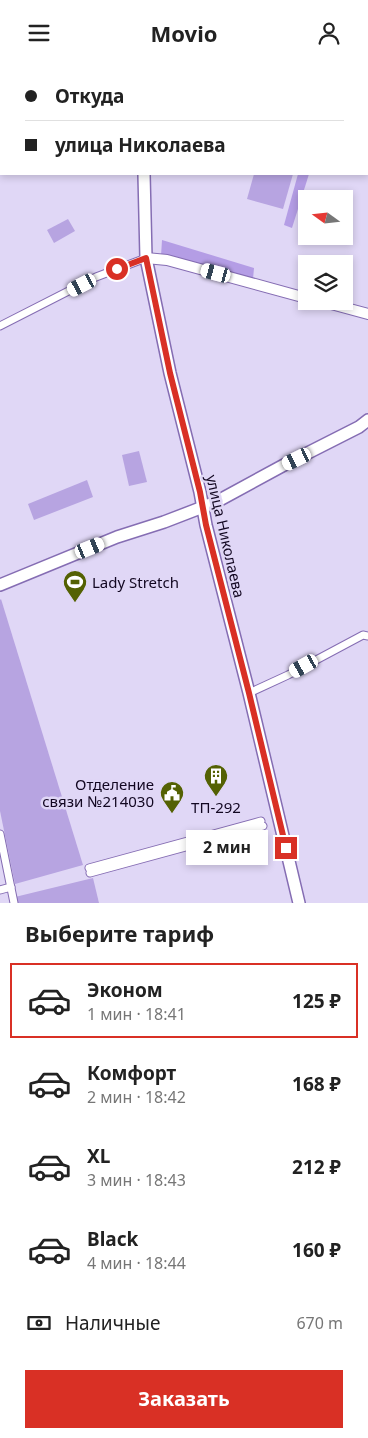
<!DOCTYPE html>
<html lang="ru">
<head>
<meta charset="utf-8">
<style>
	body { margin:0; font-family:"Noto Sans",sans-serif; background:#f6f6f6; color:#222; height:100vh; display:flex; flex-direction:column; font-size:19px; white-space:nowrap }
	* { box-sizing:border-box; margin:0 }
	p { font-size:16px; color:#767676 }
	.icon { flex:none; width:28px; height:28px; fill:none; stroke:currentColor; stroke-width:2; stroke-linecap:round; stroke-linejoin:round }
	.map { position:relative; height:838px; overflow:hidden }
	.sheet { display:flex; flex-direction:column; background:#fff; flex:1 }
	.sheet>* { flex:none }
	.banner { position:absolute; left:0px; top:0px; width:369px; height:110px; box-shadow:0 2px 8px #0003; display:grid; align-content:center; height:110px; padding:0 25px; background:#fff }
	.needle { width:32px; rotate:285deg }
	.controls { position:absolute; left:298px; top:125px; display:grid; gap:10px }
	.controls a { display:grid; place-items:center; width:55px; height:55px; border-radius:0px; background:#fff; box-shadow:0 2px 8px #0003; font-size:25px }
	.end { position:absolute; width:22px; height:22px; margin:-11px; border:6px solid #d93025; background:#fff; box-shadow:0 0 0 2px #fff }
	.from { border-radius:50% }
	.bubble { position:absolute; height:35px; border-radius:0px; background:#fff; box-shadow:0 2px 8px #0003; font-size:16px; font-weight:700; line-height:35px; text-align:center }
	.car { position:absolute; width:15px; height:30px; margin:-15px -8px; border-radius:6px; box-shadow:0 0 4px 1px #0007; background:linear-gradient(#fff 24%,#345 0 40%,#fff 0 76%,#345 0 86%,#fff 0) }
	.banner b { display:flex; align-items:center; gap:18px; height:48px; font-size:19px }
	.banner b+b { border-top:1px solid #e0e0e0 }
	.banner i { width:12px; height:12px; background:#222 }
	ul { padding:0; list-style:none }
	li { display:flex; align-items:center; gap:15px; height:75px; margin:0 10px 8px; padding:0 15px; border:2px solid transparent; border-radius:0px }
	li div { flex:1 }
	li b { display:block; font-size:19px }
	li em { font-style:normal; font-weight:700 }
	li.current { border-color:#d93025 }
	li>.icon { width:45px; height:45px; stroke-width:1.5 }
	h2 { padding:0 25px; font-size:22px; line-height:60px }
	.pay { display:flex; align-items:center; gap:12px; height:55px; padding:0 25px; font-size:19px }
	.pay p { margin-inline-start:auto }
	.action { display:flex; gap:10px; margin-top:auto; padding:10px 25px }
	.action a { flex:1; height:58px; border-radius:0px; background:#d93025; color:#fff; font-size:20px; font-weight:700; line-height:58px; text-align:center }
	header { display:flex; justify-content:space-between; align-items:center; height:65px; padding:0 25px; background:#fff; font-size:22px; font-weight:700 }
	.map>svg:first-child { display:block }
</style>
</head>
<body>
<header><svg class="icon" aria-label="menu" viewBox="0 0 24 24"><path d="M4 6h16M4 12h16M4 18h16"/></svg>Movio<svg class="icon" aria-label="person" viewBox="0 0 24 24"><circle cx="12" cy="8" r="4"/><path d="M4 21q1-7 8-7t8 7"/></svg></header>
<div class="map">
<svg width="368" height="838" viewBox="0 0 368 838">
	<rect width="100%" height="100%" fill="#e0d7f6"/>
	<g fill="#b7a4e1">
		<path d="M254,109H293L283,144L247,134Z"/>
		<path d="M68,154L75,166L54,178L47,165Z"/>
		<path d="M139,386L147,417L129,421L122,390Z"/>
		<path d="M87,415L93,432L34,455L28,439Z"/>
		<path d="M1,534L83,800L15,819L0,746V535Z"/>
		<path d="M93,813L99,838H16L15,832Z"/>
	</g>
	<g fill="#b49de5">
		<path d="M298,109H309L292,163L284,160Z"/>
		<path d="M162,175L254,203L253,214L161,191Z"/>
	</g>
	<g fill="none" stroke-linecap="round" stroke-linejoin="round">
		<g stroke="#856db3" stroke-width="9">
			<g id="street">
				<path d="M57,0V1"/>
				<path d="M0,261L96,212L146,193"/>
				<path d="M249,628L288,610L363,570L368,571"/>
				<path d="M0,769L14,838"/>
				<path d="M89,803L261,756"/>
				<path d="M90,808L263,761"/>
				<path d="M0,825L11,822"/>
			</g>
		</g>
		<g stroke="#856db3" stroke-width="12">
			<g id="secondary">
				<path d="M130,0L131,1"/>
				<path d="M113,1L115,0"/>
				<path d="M0,60L1,59"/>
				<path d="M0,71H1"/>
				<path d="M146,193L167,195L306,233"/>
				<path d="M320,236L368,249"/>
			</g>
		</g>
		<g stroke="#856db3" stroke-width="14">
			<g id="primary">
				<path d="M139,0V1"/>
				<path d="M144,109L146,193L170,308L200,427L206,460L249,628L299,838"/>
				<path d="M0,520L117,472L164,457L216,437L284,400L359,362L368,355"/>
			</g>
		</g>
		<use href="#street" stroke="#fff" stroke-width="7"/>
		<use href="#secondary" stroke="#fff" stroke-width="10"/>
		<use href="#primary" stroke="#fff" stroke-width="11"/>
		<g stroke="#7f7592" stroke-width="1">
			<path d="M126,1L128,0"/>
			<path d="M0,68L1,67"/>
		</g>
	</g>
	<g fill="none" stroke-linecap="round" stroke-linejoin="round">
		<path stroke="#d93025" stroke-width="6" d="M117,204L146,193L170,308L200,427L206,460L249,628L286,783"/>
	</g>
	<defs>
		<g id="stadium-pin" transform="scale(1.25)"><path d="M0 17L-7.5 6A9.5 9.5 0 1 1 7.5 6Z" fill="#546103" stroke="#e0d7f6"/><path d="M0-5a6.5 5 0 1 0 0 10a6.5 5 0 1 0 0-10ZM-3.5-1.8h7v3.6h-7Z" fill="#fff"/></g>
		<g id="building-pin" transform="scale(1.25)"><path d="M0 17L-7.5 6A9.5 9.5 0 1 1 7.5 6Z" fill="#546103" stroke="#e0d7f6"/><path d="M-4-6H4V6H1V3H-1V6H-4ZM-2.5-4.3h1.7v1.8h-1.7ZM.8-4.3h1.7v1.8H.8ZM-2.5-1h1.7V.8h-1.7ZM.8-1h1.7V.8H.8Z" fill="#fff"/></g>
		<g id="civic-pin" transform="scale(1.25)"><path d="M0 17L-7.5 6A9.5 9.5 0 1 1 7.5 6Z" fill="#546103" stroke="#e0d7f6"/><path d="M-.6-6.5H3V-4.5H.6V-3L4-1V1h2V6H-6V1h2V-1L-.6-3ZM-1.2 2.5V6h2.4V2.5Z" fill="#fff"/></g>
	</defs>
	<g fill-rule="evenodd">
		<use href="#stadium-pin" x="75" y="517"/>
		<use href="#building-pin" x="216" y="711"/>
		<use href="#civic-pin" x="172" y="728"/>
	</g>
	<g text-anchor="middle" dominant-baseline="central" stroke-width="5" stroke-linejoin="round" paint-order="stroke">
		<g font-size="15" fill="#120721" stroke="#e0d7f6">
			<text transform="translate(226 471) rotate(77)">улица Николаева</text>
		</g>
		<g font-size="15" fill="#120721" stroke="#e0d7f6" text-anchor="start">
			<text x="92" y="517">Lady Stretch</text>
			<text x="154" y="719" text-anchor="end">Отделение<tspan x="154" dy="17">связи №214030</tspan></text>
			<text x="216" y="742" text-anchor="middle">ТП-292</text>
		</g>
	</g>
</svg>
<div class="controls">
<a><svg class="needle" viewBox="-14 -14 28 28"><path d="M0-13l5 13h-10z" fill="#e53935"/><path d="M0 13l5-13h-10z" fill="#767676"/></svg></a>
<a><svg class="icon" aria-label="layers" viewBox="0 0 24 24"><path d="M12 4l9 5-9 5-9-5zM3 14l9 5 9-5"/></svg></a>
</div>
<i class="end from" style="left:117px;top:204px"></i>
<i class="end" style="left:286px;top:783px"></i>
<div class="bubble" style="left:186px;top:765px;width:82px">2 мин</div>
<i class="car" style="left:216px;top:208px;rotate:285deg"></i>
<i class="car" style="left:82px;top:220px;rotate:243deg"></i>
<i class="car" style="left:297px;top:394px;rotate:244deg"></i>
<i class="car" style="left:90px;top:483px;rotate:68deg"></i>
<i class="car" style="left:304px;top:601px;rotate:241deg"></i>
<div class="banner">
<b><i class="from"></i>Откуда</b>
<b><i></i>улица Николаева</b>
</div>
</div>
<section class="sheet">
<h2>Выберите тариф</h2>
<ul>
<li class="current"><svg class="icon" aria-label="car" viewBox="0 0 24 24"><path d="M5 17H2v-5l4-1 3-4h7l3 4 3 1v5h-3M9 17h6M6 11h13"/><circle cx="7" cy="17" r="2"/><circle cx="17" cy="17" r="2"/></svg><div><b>Эконом</b><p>1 мин · 18:41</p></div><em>125 ₽</em></li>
<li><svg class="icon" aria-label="car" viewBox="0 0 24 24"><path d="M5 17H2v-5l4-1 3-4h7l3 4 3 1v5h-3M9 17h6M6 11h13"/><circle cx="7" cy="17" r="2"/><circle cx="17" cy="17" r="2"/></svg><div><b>Комфорт</b><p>2 мин · 18:42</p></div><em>168 ₽</em></li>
<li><svg class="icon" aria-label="car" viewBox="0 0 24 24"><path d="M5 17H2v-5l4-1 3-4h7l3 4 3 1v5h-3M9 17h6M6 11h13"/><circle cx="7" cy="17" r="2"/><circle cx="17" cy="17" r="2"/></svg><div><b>XL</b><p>3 мин · 18:43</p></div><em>212 ₽</em></li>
<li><svg class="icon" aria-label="car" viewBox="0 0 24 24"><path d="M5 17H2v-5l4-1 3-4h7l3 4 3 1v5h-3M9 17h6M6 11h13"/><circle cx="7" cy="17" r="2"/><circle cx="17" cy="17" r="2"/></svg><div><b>Black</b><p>4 мин · 18:44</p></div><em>160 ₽</em></li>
</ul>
<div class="pay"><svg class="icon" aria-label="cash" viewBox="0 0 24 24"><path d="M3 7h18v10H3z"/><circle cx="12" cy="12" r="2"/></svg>Наличные<p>670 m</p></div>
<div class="action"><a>Заказать</a></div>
</section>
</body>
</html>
